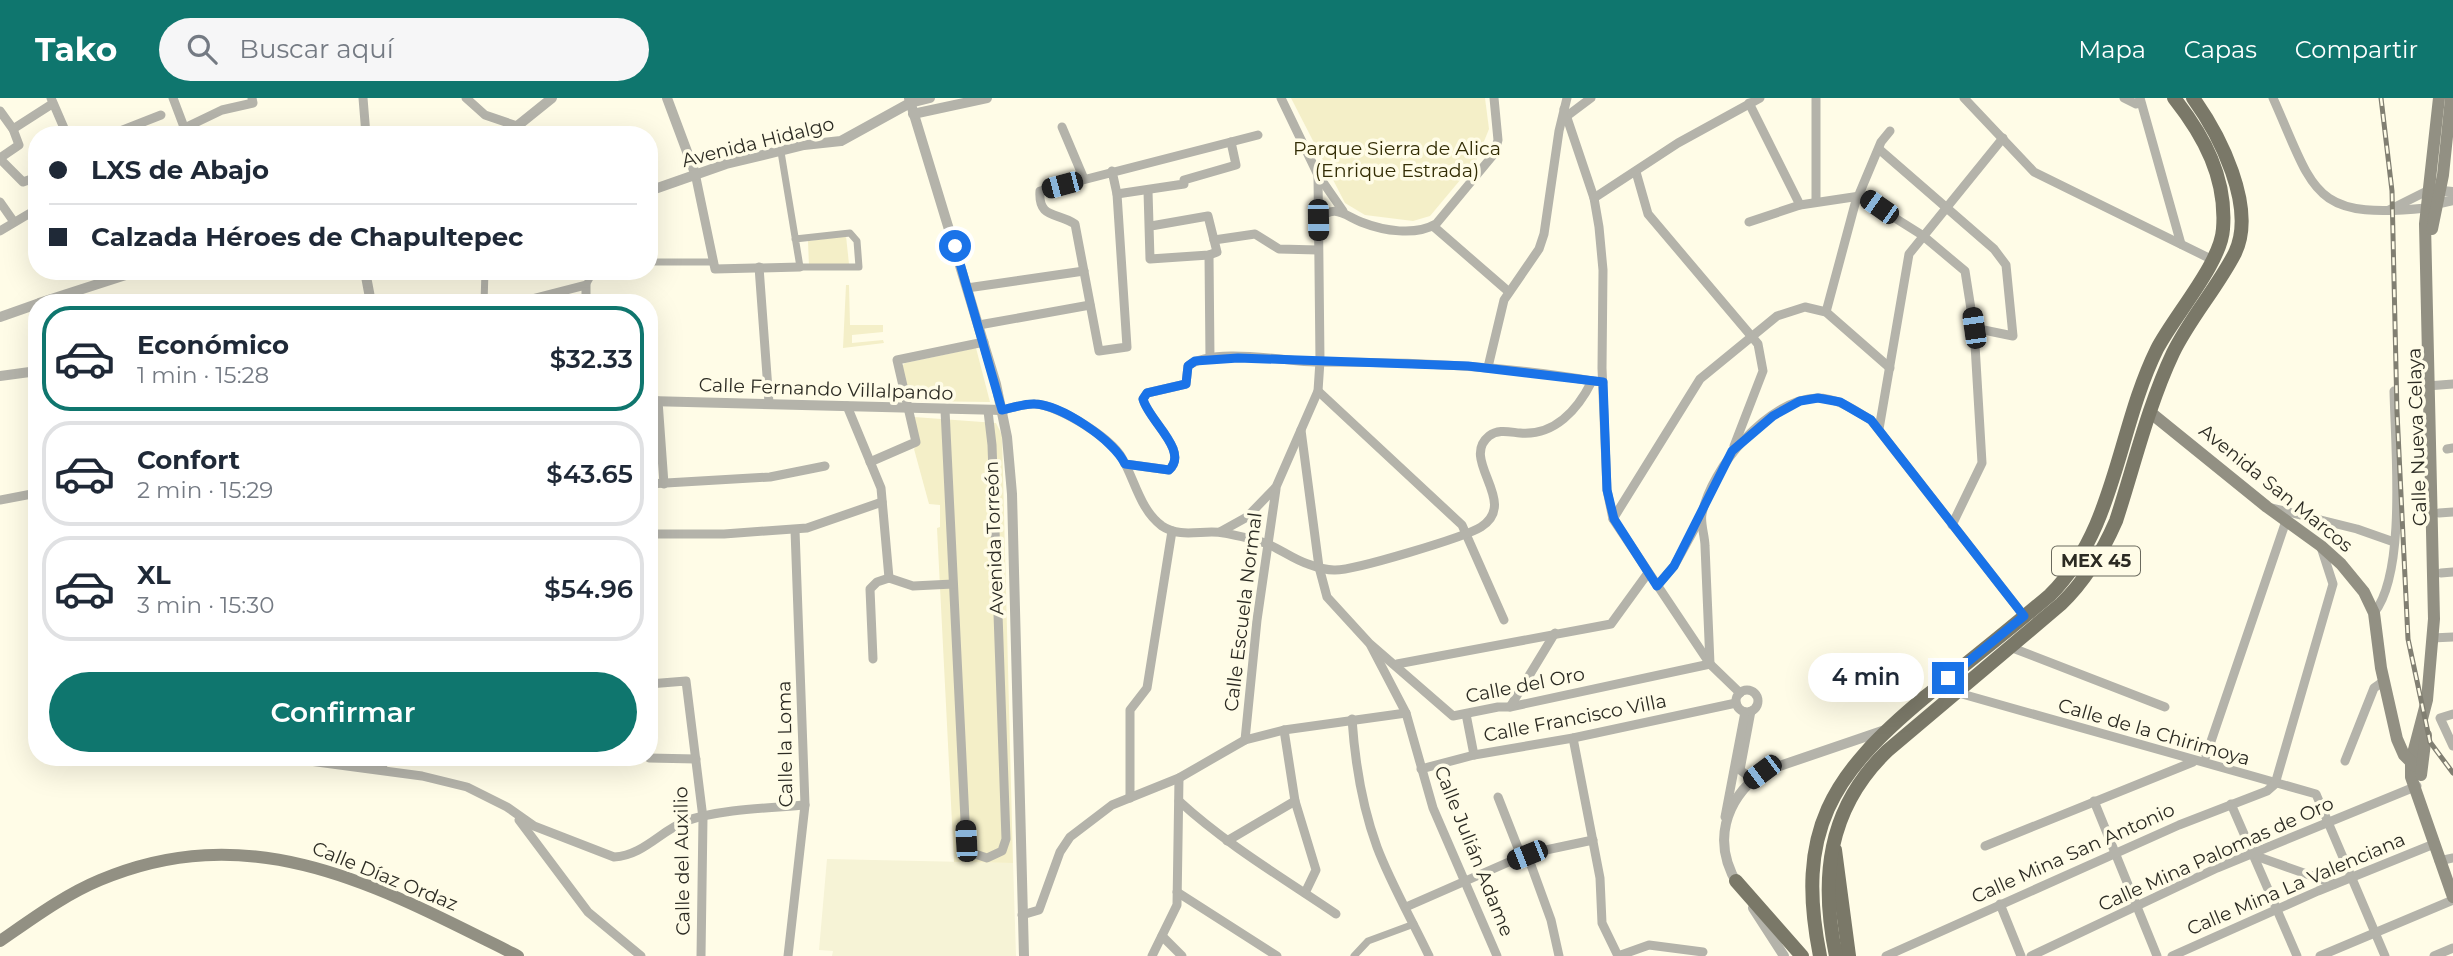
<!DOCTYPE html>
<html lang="es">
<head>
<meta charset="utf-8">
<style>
	body { margin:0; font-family:Montserrat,sans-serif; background:#f6f6f7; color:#1f2937; height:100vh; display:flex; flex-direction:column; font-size:26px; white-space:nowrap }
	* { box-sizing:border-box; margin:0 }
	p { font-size:23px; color:#747a83 }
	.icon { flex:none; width:38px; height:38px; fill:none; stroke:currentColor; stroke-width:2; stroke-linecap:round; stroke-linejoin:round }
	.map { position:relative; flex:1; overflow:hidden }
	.panel { position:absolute; left:28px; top:196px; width:630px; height:472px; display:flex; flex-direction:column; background:#fff; border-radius:28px; box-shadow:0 7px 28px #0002 }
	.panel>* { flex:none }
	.guide { position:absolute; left:28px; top:28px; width:630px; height:154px; border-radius:28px; box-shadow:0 7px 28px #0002; display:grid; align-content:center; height:154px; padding:0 21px; background:#fff }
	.end { position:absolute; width:32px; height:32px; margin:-16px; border:9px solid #1a73e8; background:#fff; box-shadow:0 0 0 4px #fff }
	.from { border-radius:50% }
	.bubble { position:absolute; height:49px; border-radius:24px; background:#fff; box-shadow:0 7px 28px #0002; font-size:23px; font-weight:600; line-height:49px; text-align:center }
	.car { position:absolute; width:21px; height:42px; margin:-21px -10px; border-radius:9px; box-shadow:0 0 5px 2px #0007; background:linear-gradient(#222 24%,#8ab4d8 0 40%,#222 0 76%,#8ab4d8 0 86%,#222 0) }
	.guide b { display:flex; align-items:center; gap:24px; height:66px; font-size:26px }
	.guide b+b { border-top:2px solid #e0e1e3 }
	.guide i { width:18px; height:18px; background:#1f2937 }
	ul { padding:12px 0 0; list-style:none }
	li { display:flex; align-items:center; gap:21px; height:105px; margin:0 14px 10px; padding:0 7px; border:4px solid #e0e1e3; border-radius:28px }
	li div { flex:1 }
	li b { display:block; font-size:26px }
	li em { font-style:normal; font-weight:600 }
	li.current { border-color:#0f766e }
	li>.icon { width:63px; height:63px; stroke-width:1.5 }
	.button { display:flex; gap:14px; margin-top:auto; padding:14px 21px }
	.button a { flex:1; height:80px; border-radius:42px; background:#0f766e; color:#fff; font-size:28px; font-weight:600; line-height:80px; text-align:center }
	header { display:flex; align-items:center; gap:42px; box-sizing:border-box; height:98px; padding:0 35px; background:#0f766e; color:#fff }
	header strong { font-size:33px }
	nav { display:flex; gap:38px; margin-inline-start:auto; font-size:24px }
	.search { width:490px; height:63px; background:#f6f6f7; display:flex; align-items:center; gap:18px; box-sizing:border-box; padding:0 24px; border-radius:38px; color:#747a83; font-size:26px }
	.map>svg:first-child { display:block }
</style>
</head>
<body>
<header>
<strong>Tako</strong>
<div class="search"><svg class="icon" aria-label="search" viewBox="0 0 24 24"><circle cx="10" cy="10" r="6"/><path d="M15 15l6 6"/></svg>Buscar aquí</div>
<nav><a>Mapa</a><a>Capas</a><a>Compartir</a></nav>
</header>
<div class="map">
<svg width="2453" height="858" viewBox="0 0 2453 858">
	<rect width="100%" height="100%" fill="#fffce7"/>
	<path fill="#f6f3d6" d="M827,761L1013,765L1016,858H832L833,853L819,852Z"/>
	<g fill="#f4efc8">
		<path d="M1291,0H1485L1489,31L1476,63L1430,118L1413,123L1365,117L1345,105Z"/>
		<path d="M846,138L849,166L809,169L808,143Z"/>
		<path d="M846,187H849L850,227H883V234L852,237V245L883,242L884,245L843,250Z"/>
		<path d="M976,250L990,304L910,303L902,268L905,265Z"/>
		<path d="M914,319L996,325L1002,337L1013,765L954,764L937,430L940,429V407L929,406L914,351L920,344Z"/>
	</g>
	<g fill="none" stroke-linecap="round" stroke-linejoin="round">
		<g stroke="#b4b3aa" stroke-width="7">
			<path d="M781,54L800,169H859L857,143L850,135L795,141"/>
			<path d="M649,164H714"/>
			<path d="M586,187L594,173"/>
			<path d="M484,205L485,173"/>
			<path d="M1354,858L1368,843L1414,826"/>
		</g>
		<g stroke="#b4b3aa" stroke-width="9">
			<path d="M51,0L67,37"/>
			<path d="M173,0L184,29"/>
			<path d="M363,0L366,37"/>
			<path d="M466,0L485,17L517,28"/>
			<path d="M1281,0L1318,77L1343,113"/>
			<path d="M1816,0V104"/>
			<path d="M1964,0L2034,74L2213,162"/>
			<path d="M2124,0L2136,6L2140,2"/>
			<path d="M2140,0L2181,146"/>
			<path d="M2273,0C2315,94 2311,122 2426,110"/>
			<path d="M1749,5L1800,107"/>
			<path d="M1564,11L1594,100L1599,129L1603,172L1602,270L1607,392L1613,421L1710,566L1740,595"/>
			<path d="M0,13L13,31L19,47L0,60"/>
			<path d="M1567,18L1591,0"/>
			<path d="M1062,29L1084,81"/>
			<path d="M13,31L52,6"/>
			<path d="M110,37L161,17"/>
			<path d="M170,37L222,12L253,5L252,0"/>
			<path d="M1880,52L1994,151L2006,167L2013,238L1974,230"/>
			<path d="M0,61L23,84L37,79"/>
			<path d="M1112,73L1117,96L1127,249L1099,253L1075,126C1057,114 1038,121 1040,93L1258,37"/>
			<path d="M1636,74L1648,116L1758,246L1763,273L1734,348"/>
			<path d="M695,75L715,171L800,169"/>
			<path d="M1148,93L1150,161L1209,157L1217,154L1208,118L1151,128"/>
			<path d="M1117,96L1184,86V82L1236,67L1231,44"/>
			<path d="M1594,100L1678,45L1760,0"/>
			<path d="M0,104L14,124"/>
			<path d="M2389,112L2429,92"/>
			<path d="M1318,122C1334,105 1344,117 1361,124C1384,133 1415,138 1436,126L1494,56L1498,42L1494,0"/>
			<path d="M1749,124L1800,107L1860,98L1922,137L1965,173L1974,230L1982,365L1952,427"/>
			<path d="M1433,128L1509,194"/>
			<path d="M0,133L37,111"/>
			<path d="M1214,142L1255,136L1279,151L1318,152"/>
			<path d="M1209,157L1210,261"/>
			<path d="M759,169L769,305"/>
			<path d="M967,190L1084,173"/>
			<path d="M516,205L586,187V205"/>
			<path d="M1826,214L1855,106L1881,44L1890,33"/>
			<path d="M979,227L1090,207"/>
			<path d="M1488,269L1504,202L1539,151L1544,136L1559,33L1567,0"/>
			<path d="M2427,288L2453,286"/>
			<path d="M1318,293L1462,427L1504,522"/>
			<path d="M658,303L664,386"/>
			<path d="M847,308L881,390L889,480"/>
			<path d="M945,312L966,743L972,755L987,760L1002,753L1006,741L992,347L988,313"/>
			<path d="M1002,312C1012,310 1023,306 1033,306C1056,305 1111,340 1122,360C1135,382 1140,412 1162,428C1181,441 1204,431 1224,435C1239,438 1256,441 1270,447C1283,453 1295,462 1308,466C1316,469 1326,472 1334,472C1353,473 1465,439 1481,429C1520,404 1459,362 1489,338C1498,331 1509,334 1520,335C1555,338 1578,311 1592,283L1603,284"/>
			<path d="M1879,331L1909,156L2003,40"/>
			<path d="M1301,332L1319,469L1327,499L1370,546L1453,618L1498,609H1510L1710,566C1708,527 1707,487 1705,448C1705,438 1700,425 1702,416C1711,370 1768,301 1817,300C1838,300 1854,312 1871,322L2024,518"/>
			<path d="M2447,351L2453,350"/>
			<path d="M870,364L916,344L897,262L984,244"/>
			<path d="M1125,366L1169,372C1190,353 1148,322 1143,301L1147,295L1186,286L1188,268C1212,249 1284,263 1315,264C1408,264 1501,267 1592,283"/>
			<path d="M649,386L770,379L825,368"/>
			<path d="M0,402L37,395"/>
			<path d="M2272,410L2357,431L2394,444"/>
			<path d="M2439,415L2453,414"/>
			<path d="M1613,421L1700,281L1777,218L1805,209L1826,214L1890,270"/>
			<path d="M1220,434L1247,419L1276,389L1318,293L1320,263L1318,77"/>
			<path d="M649,436H724L807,430L882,404"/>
			<path d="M2441,475L2453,474"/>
			<path d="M889,480L913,488L953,486"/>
			<path d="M36,488H37"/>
			<path d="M1657,488L1674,468L1701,419"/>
			<path d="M2374,515C2407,474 2395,347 2394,293"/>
			<path d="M2432,540L2453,539"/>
			<path d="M1371,548L1406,615L1433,710L1497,858"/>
			<path d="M2010,549L2165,609"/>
			<path d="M873,561L870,491L877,484L889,480"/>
			<path d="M1397,566L1611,526L1648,475"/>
			<path d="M649,586L686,583L703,720L701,858"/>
			<circle cx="1747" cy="603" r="11"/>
			<path d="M1955,594L2316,696L2385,858"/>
			<path d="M1510,609L1555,535"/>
			<path d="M1751,613L1740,672L1748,678L1761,674"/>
			<path d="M1466,616L1474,657"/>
			<path d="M2453,616L2440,620L2453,648"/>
			<path d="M1352,621C1355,665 1362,708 1377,749C1391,786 1412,822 1429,858"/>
			<path d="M1284,632L1295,703L1316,772L1305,795"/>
			<path d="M1573,640L1600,780L1602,825L1618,858"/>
			<path d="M1245,642L1257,522L1276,391"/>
			<path d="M2206,658L2286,423"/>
			<path d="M287,660L422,678L467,689L507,709L534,728L614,759C644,757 660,733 686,723C720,711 770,710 805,707"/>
			<path d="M649,660L696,661"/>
			<path d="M2345,663L2374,590L2384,583"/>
			<path d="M1421,671L1474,657L1573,640L1736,605"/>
			<path d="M382,672L384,660"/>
			<path d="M1498,699L1518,750L1527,756L1551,822L1559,858"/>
			<path d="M1130,700V612L1147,590L1172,433"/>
			<path d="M1179,703C1227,747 1283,780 1336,816"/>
			<path d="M2094,703L2157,858"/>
			<path d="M2231,706L2297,858"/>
			<path d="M1725,719L1745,614"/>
			<path d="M519,722L588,814L641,858"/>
			<path d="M1227,743L1295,703"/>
			<path d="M1985,748L2193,664"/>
			<path d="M2253,757L2335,786"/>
			<path d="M2439,763L2453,760"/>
			<path d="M1177,794L1277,858"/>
			<path d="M2000,806L2021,858"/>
			<path d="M1406,809L1527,756L1593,742"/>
			<path d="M1022,817L1039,812L1060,754L1070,739L1112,707L1179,680L1245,642L1284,632L1406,615"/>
			<path d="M1162,838L1182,858"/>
			<path d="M788,858L805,707L795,432"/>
			<path d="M1152,858L1177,807L1179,680"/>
			<path d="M1618,858L1649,847L1703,854"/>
			<path d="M1886,858L2179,727L2267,693L2275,686L2333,486L2321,449"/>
			<path d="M2031,858L2217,770L2417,688"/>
			<path d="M2172,858L2318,793L2434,746"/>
			<path d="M2320,858L2453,802"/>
			<path d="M2434,858L2453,850"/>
		</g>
		<g stroke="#b4b3aa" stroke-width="10">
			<path d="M667,0L695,75"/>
			<path d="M909,0L996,286L1007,339L1012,396L1024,858"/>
			<path d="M913,16L987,0"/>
			<path d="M506,37L552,0"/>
			<path d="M2432,92L2453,94"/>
			<path d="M649,93L726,66L804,47L841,43L910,5L930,0"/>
			<path d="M2432,107L2453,102"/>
			<path d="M365,173L371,205"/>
			<path d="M39,205L138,173"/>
			<path d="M0,219L37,206"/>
			<path d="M0,278L37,273"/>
			<path d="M649,303L1002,312"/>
			<path d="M1738,787C1712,745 1724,703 1762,674L1888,631"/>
			<path d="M1753,810L1784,858"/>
		</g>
		<g stroke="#929083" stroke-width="12">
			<path d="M2439,0L2425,126L2434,521L2427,602L2411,663V679L2453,799"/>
			<path d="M2432,131L2443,77L2451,0"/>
			<path d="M2151,315L2267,409L2321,448L2341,466L2364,494L2374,515L2381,570L2397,641L2404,657L2415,668"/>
			<path d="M2421,677L2426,637"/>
			<path d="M0,843C32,821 64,797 100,782C254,717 382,790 518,858"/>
		</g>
		<g stroke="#7a7868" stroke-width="14">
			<path d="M1835,752L1849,858"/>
			<path d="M1736,783L1802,858"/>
			<path d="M1820,858C1795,733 1831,677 1925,599C1967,565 2009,532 2050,497C2116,431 2117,332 2157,251C2174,218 2221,165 2223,131C2227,80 2204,38 2174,0"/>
			<path d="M1836,858C1820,781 1827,711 1887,653L2061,506C2086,482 2102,455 2116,423C2134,368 2148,308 2173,255C2190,220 2217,190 2235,155C2257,109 2219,36 2193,0"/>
		</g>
		<g stroke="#817f72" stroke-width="5">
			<path id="rail" d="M2381,0L2392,93L2397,314L2408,541L2430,644L2453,675"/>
		</g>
		<use href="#rail" stroke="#fffce7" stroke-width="2.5" stroke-dasharray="8" stroke-linecap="butt"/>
	</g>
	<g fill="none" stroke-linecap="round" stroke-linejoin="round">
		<path stroke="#1a73e8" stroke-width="9" d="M955,148L1002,312C1012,310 1025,305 1035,306C1061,307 1114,342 1125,366L1169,372C1190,353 1148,322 1143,301L1147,295L1186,286L1188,268L1195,263L1238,260L1468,268L1603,284L1607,392L1614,421L1657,488L1674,468L1732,353L1773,318L1800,303L1818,300L1840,304L1871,322L2024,518L1948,580"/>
	</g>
	<g text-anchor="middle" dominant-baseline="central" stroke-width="7" stroke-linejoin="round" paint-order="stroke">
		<rect fill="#fffce7" stroke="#6b6a5e" stroke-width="2" x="2052" y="448.5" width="88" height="29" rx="5"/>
		<g font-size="18" font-weight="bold" fill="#2c2b23">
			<text x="2096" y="463">MEX 45</text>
		</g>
		<g font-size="19" fill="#2c2b23" stroke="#fffce7">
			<text transform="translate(758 44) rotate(-14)">Avenida Hidalgo</text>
			<text transform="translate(826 291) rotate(2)">Calle Fernando Villalpando</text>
			<text transform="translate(2417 339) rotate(-92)">Calle Nueva Celaya</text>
			<text transform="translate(2276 390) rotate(39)">Avenida San Marcos</text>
			<text transform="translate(994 440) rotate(-92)">Avenida Torreón</text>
			<text transform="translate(1243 514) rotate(-83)">Calle Escuela Normal</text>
			<text transform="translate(1525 587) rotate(-11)">Calle del Oro</text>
			<text transform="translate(1575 620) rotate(-11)">Calle Francisco Villa</text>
			<text transform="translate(2154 634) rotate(16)">Calle de la Chirimoya</text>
			<text transform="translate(785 646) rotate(-91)">Calle la Loma</text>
			<text transform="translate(1474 753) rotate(68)">Calle Julián Adame</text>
			<text transform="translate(2073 755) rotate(-24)">Calle Mina San Antonio</text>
			<text transform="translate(2216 756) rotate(-24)">Calle Mina Palomas de Oro</text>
			<text transform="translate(682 763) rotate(-91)">Calle del Auxilio</text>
			<text transform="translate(385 778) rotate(22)">Calle Díaz Ordaz</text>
			<text transform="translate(2296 786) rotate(-23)">Calle Mina La Valenciana</text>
		</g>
		<g font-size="19" fill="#332d05" stroke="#fffce7">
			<text x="1397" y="50">Parque Sierra de Alica<tspan x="1397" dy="22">(Enrique Estrada)</tspan></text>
		</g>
	</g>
</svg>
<i class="end from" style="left:955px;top:148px"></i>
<i class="end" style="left:1948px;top:580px"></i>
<div class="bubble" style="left:1808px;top:555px;width:116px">4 min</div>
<i class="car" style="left:1062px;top:87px;rotate:255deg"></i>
<i class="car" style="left:1879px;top:109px;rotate:305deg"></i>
<i class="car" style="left:1318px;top:122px;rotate:179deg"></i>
<i class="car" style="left:1974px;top:230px;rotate:352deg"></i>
<i class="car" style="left:1762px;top:674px;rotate:233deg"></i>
<i class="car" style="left:966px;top:743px;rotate:357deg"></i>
<i class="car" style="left:1527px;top:757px;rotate:248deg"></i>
<div class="guide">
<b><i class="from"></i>LXS de Abajo</b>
<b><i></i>Calzada Héroes de Chapultepec</b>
</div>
<section class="panel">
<ul>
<li class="current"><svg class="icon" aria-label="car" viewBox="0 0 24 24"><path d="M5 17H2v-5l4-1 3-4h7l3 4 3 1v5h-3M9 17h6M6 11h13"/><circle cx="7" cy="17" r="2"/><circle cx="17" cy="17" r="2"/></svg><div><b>Económico</b><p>1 min · 15:28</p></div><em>$32.33</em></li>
<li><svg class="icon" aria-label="car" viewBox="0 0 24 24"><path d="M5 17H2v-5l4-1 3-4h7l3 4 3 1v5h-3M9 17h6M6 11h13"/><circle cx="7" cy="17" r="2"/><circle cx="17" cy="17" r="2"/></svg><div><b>Confort</b><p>2 min · 15:29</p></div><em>$43.65</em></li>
<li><svg class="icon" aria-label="car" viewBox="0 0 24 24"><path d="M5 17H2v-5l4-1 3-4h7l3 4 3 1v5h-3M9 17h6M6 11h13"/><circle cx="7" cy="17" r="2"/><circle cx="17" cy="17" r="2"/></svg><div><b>XL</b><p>3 min · 15:30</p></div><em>$54.96</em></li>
</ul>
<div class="button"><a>Confirmar</a></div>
</section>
</div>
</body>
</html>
